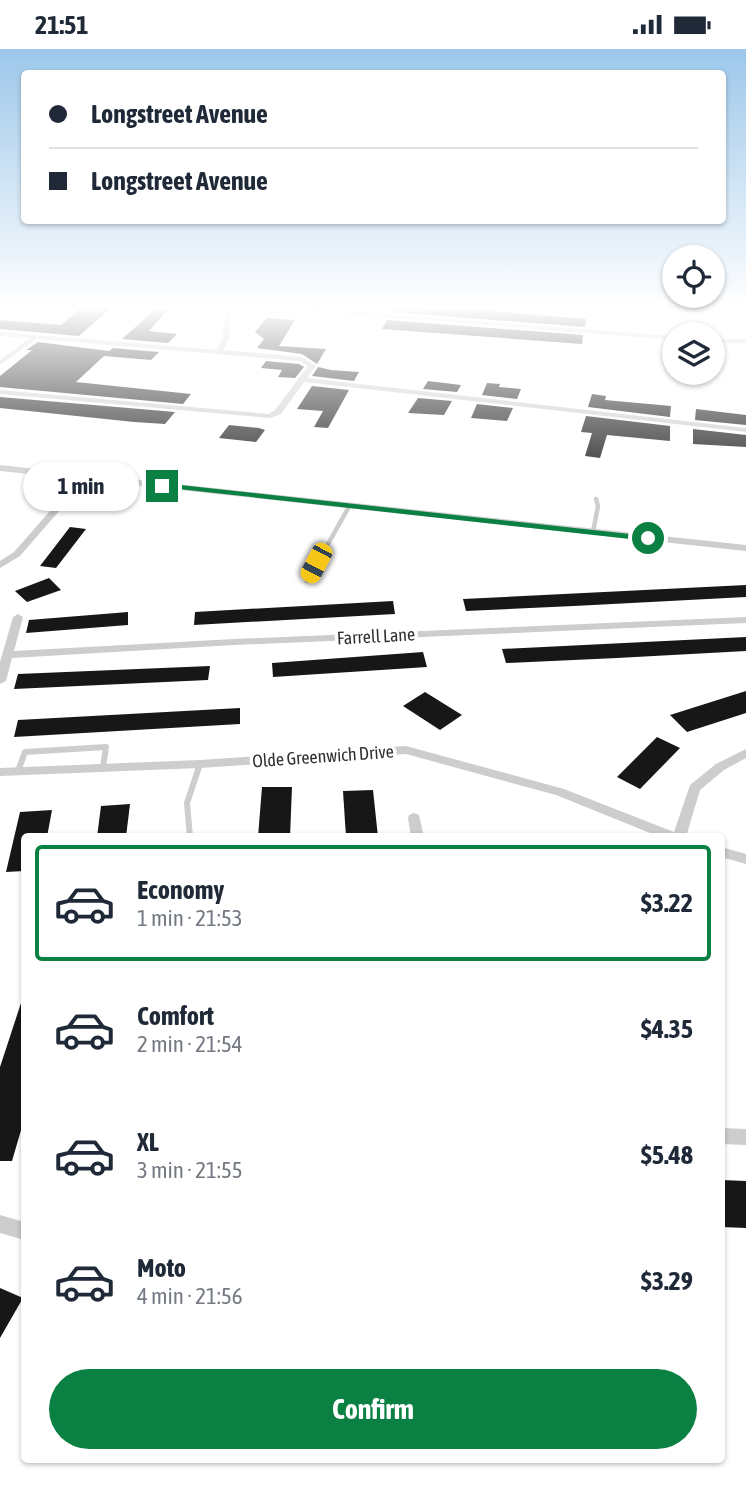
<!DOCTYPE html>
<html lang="en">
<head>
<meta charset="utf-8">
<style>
	body { margin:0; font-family:"Asap Condensed",sans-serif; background:#f2f2f3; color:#1f2937; height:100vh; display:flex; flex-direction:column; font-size:26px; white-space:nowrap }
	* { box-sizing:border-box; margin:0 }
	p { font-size:23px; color:#747a83 }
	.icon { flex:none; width:38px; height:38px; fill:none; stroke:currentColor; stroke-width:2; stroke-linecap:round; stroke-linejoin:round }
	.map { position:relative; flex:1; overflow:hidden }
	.side { position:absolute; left:21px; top:784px; width:704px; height:630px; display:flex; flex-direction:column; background:#fff; border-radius:7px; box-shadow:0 2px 5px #0004 }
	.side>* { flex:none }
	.hud { position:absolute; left:21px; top:21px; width:705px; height:154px; border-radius:7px; box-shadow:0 2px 5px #0004; display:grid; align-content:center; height:154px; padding:0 28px; background:#fff }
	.buttons { position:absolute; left:662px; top:196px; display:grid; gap:14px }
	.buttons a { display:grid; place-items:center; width:63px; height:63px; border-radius:50%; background:#fff; box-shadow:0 2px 5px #0004; font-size:35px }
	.end { position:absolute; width:32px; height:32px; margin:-16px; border:9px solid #0b8043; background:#fff; box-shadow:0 0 0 4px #fff }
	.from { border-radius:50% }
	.bubble { position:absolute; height:49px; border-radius:24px; background:#fff; box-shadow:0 2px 5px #0004; font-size:23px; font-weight:700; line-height:49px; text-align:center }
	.car { position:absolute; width:21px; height:42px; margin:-21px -10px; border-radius:9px; box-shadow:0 0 5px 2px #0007; background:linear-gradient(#f5c518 24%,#345 0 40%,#f5c518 0 76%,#345 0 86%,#f5c518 0) }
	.hud b { display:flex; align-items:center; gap:24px; height:66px; font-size:26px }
	.hud b+b { border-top:2px solid #e0e1e3 }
	.hud i { width:18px; height:18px; background:#1f2937 }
	ul { padding:12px 0 0; list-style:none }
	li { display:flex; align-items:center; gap:21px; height:116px; margin:0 14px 10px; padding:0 14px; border:4px solid transparent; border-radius:7px }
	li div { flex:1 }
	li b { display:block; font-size:26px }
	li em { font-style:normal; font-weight:700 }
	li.current { border-color:#0b8043 }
	li>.icon { width:63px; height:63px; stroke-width:1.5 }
	.cta { display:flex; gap:14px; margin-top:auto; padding:14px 28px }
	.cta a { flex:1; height:80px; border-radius:42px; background:#0b8043; color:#fff; font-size:28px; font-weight:700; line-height:80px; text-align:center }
	.status { display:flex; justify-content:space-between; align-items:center; height:49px; padding:0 35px; background:#fff; direction:ltr }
	.status svg { height:19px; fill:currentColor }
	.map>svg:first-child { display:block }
</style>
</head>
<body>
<div class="status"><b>21:51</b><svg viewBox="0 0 49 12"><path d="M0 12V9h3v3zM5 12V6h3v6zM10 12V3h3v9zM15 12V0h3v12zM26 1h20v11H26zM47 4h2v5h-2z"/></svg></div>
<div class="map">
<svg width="746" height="1436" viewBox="0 0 746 1436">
	<rect width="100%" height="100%" fill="#fff"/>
	<g fill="#171717">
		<path d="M82,258H112L79,287L0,280V271L61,276Z"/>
		<path d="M158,258L167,262L149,282L177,285L168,294L122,290Z"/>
		<path d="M394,258L479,261L586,270L585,278L391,263Z"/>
		<path d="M267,269L295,271L279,297L326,300L317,315L302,305L257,299L264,290L255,283Z"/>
		<path d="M387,271L583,286L582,295L382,280Z"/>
		<path d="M38,293L109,302L113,299L159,303L151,311L104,307L76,333L191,345L183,355L0,338V327L32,301H26Z"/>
		<path d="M266,312L299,315L304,318L295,329L278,328L282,321L261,319Z"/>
		<path d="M318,318L331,321L359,323L354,332L312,327Z"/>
		<path d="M428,332L461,336L457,343L423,340Z"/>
		<path d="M487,334L500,335L499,338L521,340L517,350L482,346Z"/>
		<path d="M312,337L349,341L328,379L314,378L323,362L297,360Z"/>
		<path d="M592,345L606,347L605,351L671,357L670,368L588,358Z"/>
		<path d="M0,348L175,363L165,375L134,373L0,359Z"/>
		<path d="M418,349L452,352L444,366L408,364Z"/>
		<path d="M477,355L513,359L507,372L471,369Z"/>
		<path d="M696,360L746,366V376L695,371Z"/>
		<path d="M586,367L670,377V392L607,386L600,409L585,407L592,384L581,383Z"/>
		<path d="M229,376L259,379L265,381L256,393L219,389Z"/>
		<path d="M693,380L746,386V398L693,395Z"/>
		<path d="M102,445L121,447L111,459L91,457Z"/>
		<path d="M70,478L86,480L56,519L40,517Z"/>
		<path d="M49,529L61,541L27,553L15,542Z"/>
		<path d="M746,536V548L574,557L466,562L463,550Z"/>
		<path d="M393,552L395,565L194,576L195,563Z"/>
		<path d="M128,563V576L26,584L29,571Z"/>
		<path d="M746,588V602L617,609L506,614L502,600Z"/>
		<path d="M423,603L427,618L273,628L272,614Z"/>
		<path d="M210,617L208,631L14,640L18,625Z"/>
		<path d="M746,642V664L687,683L670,666Z"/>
		<path d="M425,643L462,666L440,681L403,657Z"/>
		<path d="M240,659V675L14,688L18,671Z"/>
		<path d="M657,688L680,699L640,740L617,728Z"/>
		<path d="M262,738H292L290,788H258Z"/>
		<path d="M373,741L378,788H346L343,742Z"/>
		<path d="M130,755L126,788H97L101,757Z"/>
		<path d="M52,761L47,788H24V822L6,823L20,763Z"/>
		<path d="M22,951L24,952V1071L12,1112H0V1018Z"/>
		<path d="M721,1131L746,1132V1179L721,1178Z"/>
		<path d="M0,1239L23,1249L0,1289Z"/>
	</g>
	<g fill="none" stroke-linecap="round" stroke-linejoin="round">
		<g stroke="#cdcdcd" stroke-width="4.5">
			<path d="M593,483L598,457L596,450"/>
			<path d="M307,532L350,456"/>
		</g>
		<g stroke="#cdcdcd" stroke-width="6">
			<path d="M18,722L25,703L106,698L103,718"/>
			<path d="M190,788L187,754L200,715"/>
		</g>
		<g fill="#cdcdcd" fill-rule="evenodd">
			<path d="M226,258H232L229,290L223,301L302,308L316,317L307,329L746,379V383L304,333L281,365L270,369L0,345V341L269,365L275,361L308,317L300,312L37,290L0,316V311L30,289L0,287V283L217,301L222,290Z"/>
			<path d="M258,258H292L674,287V291Z"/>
			<path d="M728,258H737L746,263V268Z"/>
			<rect x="712" y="290" width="34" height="4"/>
			<path d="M0,416L746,496V502L86,431L20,507L0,519V512L14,503L78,430L0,422Z"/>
			<path d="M18,565L23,568L14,602L234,590L746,568V574L234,596L12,609L6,632L0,635V613L13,568Z"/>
			<path d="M406,697L564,740L674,783L690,736L716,715L746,700V709L724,721L700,741L686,788H660L556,746L406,705L200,719L0,727V719L200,711Z"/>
			<path d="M414,764L419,766L424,788H411L408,769L409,766Z"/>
			<path d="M721,798L746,805V815L721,808Z"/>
			<path d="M721,1079L746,1080V1096L721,1095Z"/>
			<path d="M0,1166L24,1173V1191L0,1184Z"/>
		</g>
	</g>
	<linearGradient id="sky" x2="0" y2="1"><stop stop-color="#9cc7ea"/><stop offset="0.56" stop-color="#fff"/><stop offset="1" stop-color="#fff" stop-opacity="0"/></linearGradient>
	<rect width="746" height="460" fill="url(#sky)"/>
	<path fill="#0b8043" d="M162,434L648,487L652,489L648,492L160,438Z"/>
	<g text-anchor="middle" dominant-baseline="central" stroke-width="7" stroke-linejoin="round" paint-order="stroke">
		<g font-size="18" fill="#303030" stroke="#fff">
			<text transform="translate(376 587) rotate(-3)">Farrell Lane</text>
			<text transform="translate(323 707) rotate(-4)">Olde Greenwich Drive</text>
		</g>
	</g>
</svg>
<div class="buttons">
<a><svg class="icon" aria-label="locate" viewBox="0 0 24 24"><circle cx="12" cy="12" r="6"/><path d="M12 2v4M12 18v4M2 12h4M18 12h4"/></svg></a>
<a><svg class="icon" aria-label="layers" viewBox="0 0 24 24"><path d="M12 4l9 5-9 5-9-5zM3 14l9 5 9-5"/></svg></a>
</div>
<i class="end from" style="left:648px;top:489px"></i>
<i class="end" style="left:162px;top:437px"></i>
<div class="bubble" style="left:23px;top:413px;width:116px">1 min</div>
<i class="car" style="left:316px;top:514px;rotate:208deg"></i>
<div class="hud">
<b><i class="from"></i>Longstreet Avenue</b>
<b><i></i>Longstreet Avenue</b>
</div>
<section class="side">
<ul>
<li class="current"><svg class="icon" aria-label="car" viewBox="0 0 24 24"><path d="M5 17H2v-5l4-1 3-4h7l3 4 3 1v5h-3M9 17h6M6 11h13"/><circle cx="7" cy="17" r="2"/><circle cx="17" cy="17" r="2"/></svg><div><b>Economy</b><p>1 min · 21:53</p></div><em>$3.22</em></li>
<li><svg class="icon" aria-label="car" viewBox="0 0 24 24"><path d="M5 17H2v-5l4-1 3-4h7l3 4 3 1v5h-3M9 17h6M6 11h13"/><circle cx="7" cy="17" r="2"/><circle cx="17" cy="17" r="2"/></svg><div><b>Comfort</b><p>2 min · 21:54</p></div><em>$4.35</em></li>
<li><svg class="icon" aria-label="car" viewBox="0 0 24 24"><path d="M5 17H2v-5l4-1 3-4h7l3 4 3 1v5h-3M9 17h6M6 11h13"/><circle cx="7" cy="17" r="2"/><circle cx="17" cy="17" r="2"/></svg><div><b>XL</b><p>3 min · 21:55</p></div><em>$5.48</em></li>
<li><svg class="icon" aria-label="car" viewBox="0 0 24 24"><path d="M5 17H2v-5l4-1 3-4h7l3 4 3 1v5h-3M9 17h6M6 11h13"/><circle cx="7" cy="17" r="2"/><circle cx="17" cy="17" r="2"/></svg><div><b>Moto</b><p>4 min · 21:56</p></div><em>$3.29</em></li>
</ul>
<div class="cta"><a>Confirm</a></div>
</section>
</div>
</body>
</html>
